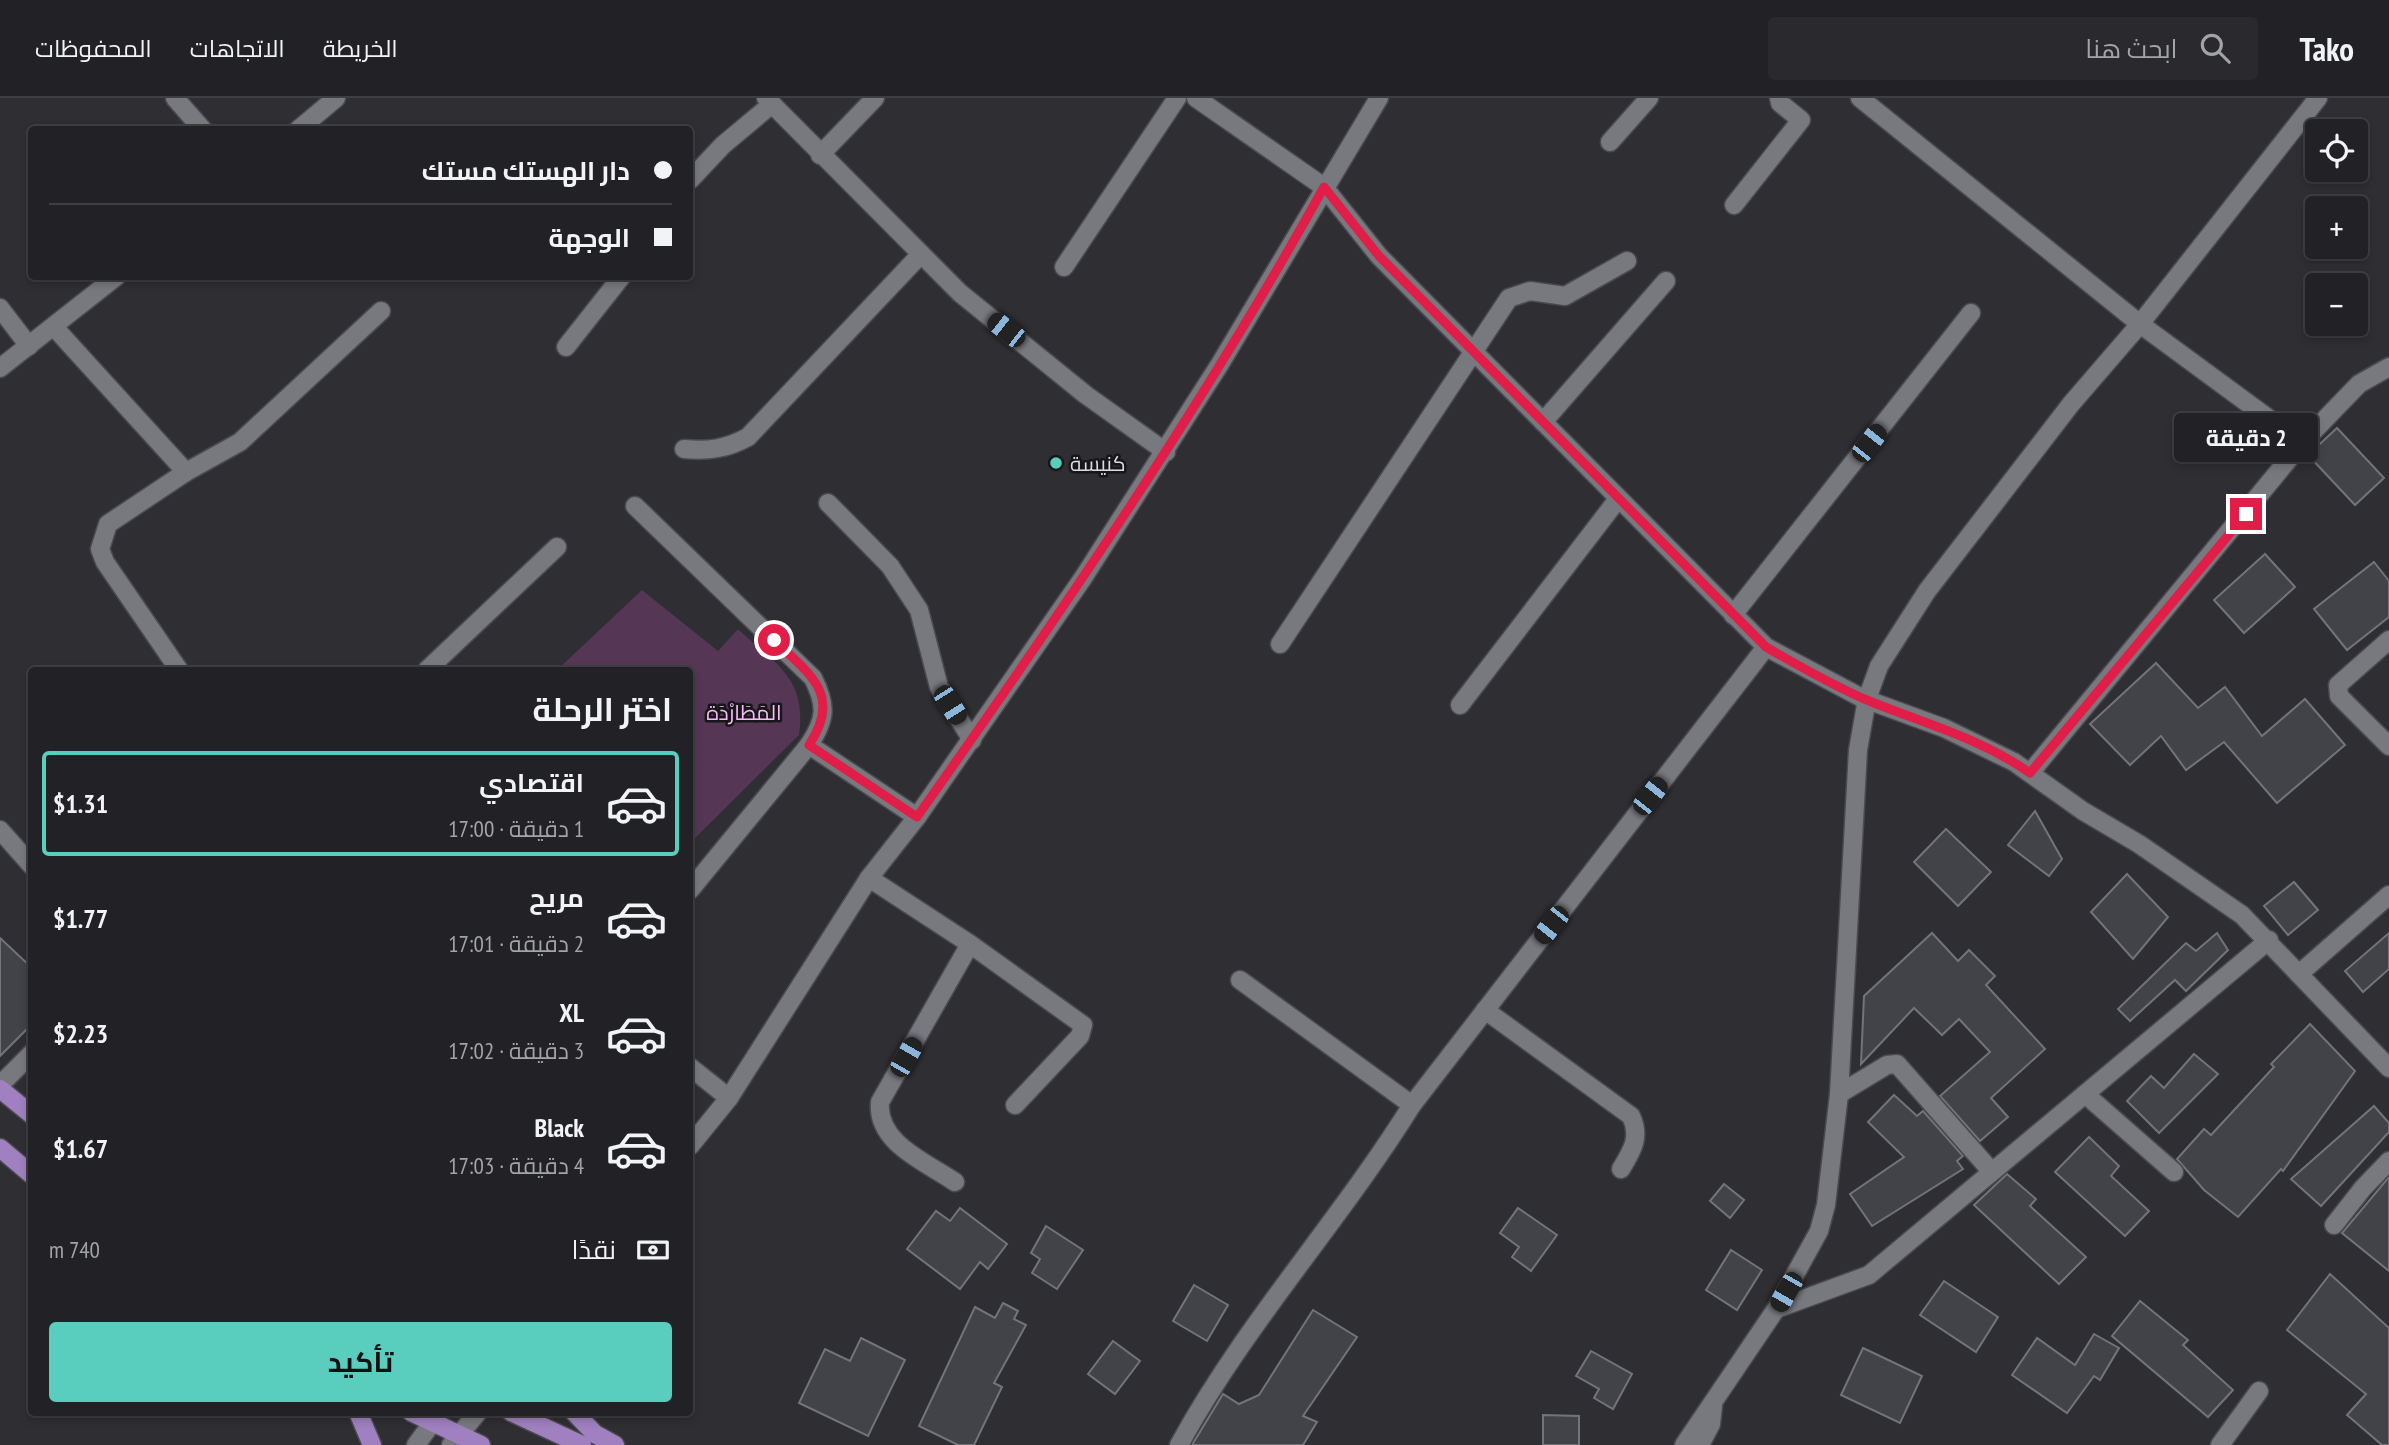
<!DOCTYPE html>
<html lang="ar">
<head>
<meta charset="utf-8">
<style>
	body { margin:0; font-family:"PT Sans Narrow",Cairo,sans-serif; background:#2a2a2e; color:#f1f3f6; direction:rtl; height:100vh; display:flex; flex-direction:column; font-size:26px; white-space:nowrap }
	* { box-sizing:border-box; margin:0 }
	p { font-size:23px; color:#a2a4a7 }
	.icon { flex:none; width:38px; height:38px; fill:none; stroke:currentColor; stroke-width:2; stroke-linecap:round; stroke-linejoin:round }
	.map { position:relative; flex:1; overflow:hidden; direction:ltr }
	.sheet { position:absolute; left:28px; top:569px; width:665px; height:749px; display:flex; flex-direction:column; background:#222226; border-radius:7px; box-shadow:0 4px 10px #0003,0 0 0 2px #3f3f43; direction:rtl }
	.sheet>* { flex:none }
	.top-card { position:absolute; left:28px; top:28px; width:665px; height:154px; border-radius:7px; box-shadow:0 4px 10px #0003,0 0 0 2px #3f3f43; direction:rtl; display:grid; align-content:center; height:154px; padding:0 21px; background:#222226 }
	.buttons { position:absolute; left:2305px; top:21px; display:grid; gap:14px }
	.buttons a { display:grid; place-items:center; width:63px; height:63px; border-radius:7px; background:#222226; box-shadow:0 4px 10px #0003,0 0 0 2px #3f3f43; font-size:35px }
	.end { position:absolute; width:32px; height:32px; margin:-16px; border:9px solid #e11d48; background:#fff; box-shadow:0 0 0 4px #fff }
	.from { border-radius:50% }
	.bubble { position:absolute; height:49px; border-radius:7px; background:#222226; box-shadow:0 4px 10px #0003,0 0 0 2px #3f3f43; font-size:23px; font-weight:700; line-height:49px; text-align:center; direction:rtl }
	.car { position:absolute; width:21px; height:42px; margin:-21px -10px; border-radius:9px; box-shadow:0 0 5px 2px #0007; background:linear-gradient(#222 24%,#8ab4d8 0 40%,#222 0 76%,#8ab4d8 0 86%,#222 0) }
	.top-card b { display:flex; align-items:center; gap:24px; height:66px; font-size:26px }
	.top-card b+b { border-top:2px solid #3f3f43 }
	.top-card i { width:18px; height:18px; background:#f1f3f6 }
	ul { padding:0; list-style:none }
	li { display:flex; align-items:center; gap:21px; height:105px; margin:0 14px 10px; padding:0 7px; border:4px solid transparent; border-radius:7px }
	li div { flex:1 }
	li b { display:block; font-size:26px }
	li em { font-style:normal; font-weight:700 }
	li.current { border-color:#59cebe }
	li>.icon { width:63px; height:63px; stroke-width:1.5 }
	h2 { padding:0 21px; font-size:32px; line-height:84px }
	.pay { display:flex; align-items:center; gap:18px; height:77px; padding:0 21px; font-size:26px }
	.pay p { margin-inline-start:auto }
	.primary-button { display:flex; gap:14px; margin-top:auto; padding:14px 21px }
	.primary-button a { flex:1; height:80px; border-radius:7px; background:#59cebe; color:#111; font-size:28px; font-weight:700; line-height:80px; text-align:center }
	header { display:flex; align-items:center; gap:42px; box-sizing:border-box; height:98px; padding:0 35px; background:#222226; border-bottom:2px solid #3f3f43 }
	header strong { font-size:33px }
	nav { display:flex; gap:38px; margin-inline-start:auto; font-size:24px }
	.search { width:490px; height:63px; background:#2a2a2e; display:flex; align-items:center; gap:18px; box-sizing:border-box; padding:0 24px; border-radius:7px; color:#a2a4a7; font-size:26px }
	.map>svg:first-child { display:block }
</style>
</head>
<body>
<header>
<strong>Tako</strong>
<div class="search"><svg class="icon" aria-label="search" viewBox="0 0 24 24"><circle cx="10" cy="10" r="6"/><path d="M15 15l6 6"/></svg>ابحث هنا</div>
<nav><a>الخريطة</a><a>الاتجاهات</a><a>المحفوظات</a></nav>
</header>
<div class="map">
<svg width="2389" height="1347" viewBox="0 0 2389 1347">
	<rect width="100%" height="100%" fill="#2e2e33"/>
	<path fill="#553655" d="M642,492L718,553L738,531C776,567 807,579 799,637L690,745V572H557Z"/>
	<g fill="#414348" stroke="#72747a" stroke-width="2">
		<path d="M2337,330L2384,380L2355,407L2308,357Z"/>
		<path d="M2265,456L2295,489L2244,535L2214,502Z"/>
		<path d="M2374,464L2389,483V519L2347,552L2314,511Z"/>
		<path d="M2156,565L2198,610L2225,589L2262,638L2305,601L2345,647L2277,705L2224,644L2186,672L2161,638L2130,667L2090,626Z"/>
		<path d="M2035,713L2062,761L2049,778L2008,747Z"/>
		<path d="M1946,731L1991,774L1958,808L1914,764Z"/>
		<path d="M2127,776L2168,819L2133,861L2091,814Z"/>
		<path d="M2294,784L2318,812L2288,837L2264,808Z"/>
		<path d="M1932,835L1958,863L1969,852L1995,878L1986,887L2045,951L1991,1000L2008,1019L1980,1043L1940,998L1990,954L1959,921L1942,937L1914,910L1861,966L1864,898Z"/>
		<path d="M2217,835L2228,852L2186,893L2175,882L2130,923L2118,911L2186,845L2196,853Z"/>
		<path d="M2389,835V871L2363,894L2345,873Z"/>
		<path d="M0,840L32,870V926L0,958Z"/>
		<path d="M2310,926L2355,973L2283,1073L2281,1071L2238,1119L2204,1092L2177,1061L2204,1031L2211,1037L2274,969L2271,966Z"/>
		<path d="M2194,956L2218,976L2159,1035L2127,1003L2151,978L2164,990Z"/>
		<path d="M1894,997L1917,1018L1923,1013L1963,1058L1957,1063L1963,1071L1872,1128L1850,1096L1904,1059L1868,1024Z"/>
		<path d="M2374,1008L2389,1025V1034L2321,1108L2291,1081Z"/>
		<path d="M2089,1039L2119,1068L2111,1078L2149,1113L2125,1138L2055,1074Z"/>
		<path d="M2007,1076L2036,1101L2030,1108L2086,1159L2059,1186L1974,1107Z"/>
		<path d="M2389,1079V1173L2342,1135Z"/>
		<path d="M1724,1086L1744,1102L1730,1120L1710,1103Z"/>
		<path d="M960,1110L1007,1146L988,1171L980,1164L960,1191L907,1151L936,1113L950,1123Z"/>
		<path d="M1518,1110L1557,1137L1531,1173L1512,1159L1519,1149L1500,1135Z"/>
		<path d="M1046,1128L1083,1152L1057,1191L1032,1175L1040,1161L1031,1155Z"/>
		<path d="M1731,1152L1762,1172L1737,1212L1706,1192Z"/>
		<path d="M2330,1176L2389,1230V1347H2382L2347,1317L2366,1296L2287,1232Z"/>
		<path d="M1944,1183L1998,1219L1976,1254L1920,1217Z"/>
		<path d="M1194,1187L1228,1207L1207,1243L1173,1223Z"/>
		<path d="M2140,1203L2188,1242L2183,1247L2233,1292L2208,1319L2112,1238Z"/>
		<path d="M1003,1205L1018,1213L1014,1221L1026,1227L994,1285L1002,1289L974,1347H958L919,1328L975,1209L995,1220Z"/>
		<path d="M1313,1212L1357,1239L1303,1318L1317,1324L1303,1347H1192L1223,1296L1239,1306L1259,1297Z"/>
		<path d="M2094,1236L2119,1250L2100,1282L2094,1278L2067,1315L2012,1277L2037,1240L2075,1267Z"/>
		<path d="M861,1240L905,1262L868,1338L799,1305L825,1251L850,1263Z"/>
		<path d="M1113,1243L1140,1263L1115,1296L1088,1276Z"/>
		<path d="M1863,1250L1922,1278L1900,1325L1841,1297Z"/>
		<path d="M1591,1253L1632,1276L1613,1311L1594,1300L1599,1291L1576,1278Z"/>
		<path d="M1543,1317L1579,1318V1347H1543Z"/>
	</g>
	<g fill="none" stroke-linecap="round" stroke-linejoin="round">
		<g stroke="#49494e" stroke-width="21">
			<g id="minor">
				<path d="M175,0L203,32"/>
				<path d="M766,0L960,195L1086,297L1166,354"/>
				<path d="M1196,0L1324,89L1379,158L1766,549L1862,600L1944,630L2014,664L2083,713L2139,746L2242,817L2389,970"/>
				<path d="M1860,0L2140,226L2302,345"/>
				<path d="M1610,44L1649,0"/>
				<path d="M820,57L875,0"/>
				<path d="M690,82L723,47L772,6"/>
				<path d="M1734,107L1801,22L1780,5L1779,0"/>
				<path d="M1064,169L1177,0"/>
				<path d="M0,210L29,248"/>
				<path d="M54,229L186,374"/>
				<path d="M566,249L622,178"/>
				<path d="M1543,324L1666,183"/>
				<path d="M684,351C709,353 726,351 748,339L921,156"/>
				<path d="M828,405L890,468L919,512L939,589L972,642"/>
				<path d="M635,408L813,580C827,608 826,621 809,647L690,792"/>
				<path d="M1733,517L1971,215"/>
				<path d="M2389,542L2338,587L2339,598L2389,648"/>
				<path d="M1280,546L1509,200L1530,193L1565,198L1627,163"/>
				<path d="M179,572L105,464L100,451L108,426L186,374L240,344L381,213"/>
				<path d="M427,572L557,449"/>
				<path d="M1460,607L1618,401"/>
				<path d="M809,647L917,719"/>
				<path d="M2030,675L2302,345L2359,286L2389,269"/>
				<path d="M0,732L32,768"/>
				<path d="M869,780L970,846L1083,927L1080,938L1015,1007"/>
				<path d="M2299,876L2389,797"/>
				<path d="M1240,882L1412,1007"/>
				<path d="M1485,912L1631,1018C1641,1039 1632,1053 1621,1071"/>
				<path d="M690,969L729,1000"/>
				<path d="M0,987L32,955"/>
				<path d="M1839,996L1887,967L1897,966L1992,1074"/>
				<path d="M2085,996L2174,1074"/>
				<path d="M690,1048L729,1000L869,780L917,719L1083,480L1220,266L1379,0"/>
				<path d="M955,1084C926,1064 876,1045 880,1004L970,846"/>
				<path d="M2334,1127L2363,1090L2389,1063"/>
				<path d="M1776,1211L1869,1177L2269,842"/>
				<path d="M1179,1347C1245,1226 1339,1124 1412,1007L1766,549"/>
				<path d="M2220,1347L2259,1293"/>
			</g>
		</g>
		<g stroke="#49494e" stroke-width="21">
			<g id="tertiary">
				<path d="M298,32L336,0"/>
				<path d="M0,270L117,178"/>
				<path d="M416,1347L440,1314"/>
				<path d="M451,1347L478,1314"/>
				<path d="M1684,1347L1776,1211L1819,1133L1826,1107L1839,996L1858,652L1867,601L1879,568L1927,493L2071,306L2140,226L2318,0"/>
				<path d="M1700,1347L1711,1326L1713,1308"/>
			</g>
		</g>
		<g stroke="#49494e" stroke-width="21">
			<g id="primary">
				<path d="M0,991L32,1017"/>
				<path d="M0,1050L32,1077"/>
				<path d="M358,1314L372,1347"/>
				<path d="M411,1314L481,1347"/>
				<path d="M511,1314L582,1347"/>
				<path d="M574,1314L595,1336L615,1347"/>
			</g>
		</g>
		<use href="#minor" stroke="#78797e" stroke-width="18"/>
		<use href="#tertiary" stroke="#78797e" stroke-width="18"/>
		<use href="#primary" stroke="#a080c0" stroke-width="18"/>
	</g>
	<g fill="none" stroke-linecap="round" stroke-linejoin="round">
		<path stroke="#e11d48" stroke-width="9" d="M774,542C809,576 843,596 809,647L917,719C1061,515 1203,308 1324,89L1379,158L1766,549C1797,567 1829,585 1862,600C1919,624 1979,639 2030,675L2246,416"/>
	</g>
	<circle fill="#59cebe" stroke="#171719" stroke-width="2.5" cx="1056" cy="365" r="7"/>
	<g text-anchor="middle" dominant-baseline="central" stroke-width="5" stroke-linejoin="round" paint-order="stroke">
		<g font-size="21" fill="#dcdcdf" stroke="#171719" text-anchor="start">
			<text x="1070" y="365">كنيسة</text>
		</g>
		<g font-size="21" fill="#fabaf9" stroke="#171719">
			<text x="744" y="614">المَطَارْدَة</text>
		</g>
	</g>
</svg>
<div class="buttons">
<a><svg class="icon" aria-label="locate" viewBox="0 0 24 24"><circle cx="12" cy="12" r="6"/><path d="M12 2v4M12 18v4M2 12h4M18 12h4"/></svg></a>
<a>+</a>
<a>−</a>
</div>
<i class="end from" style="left:774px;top:542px"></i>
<i class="end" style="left:2246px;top:416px"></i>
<div class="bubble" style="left:2174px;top:315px;width:144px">2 دقيقة</div>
<i class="car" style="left:1006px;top:232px;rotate:308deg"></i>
<i class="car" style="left:1869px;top:345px;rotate:38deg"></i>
<i class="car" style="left:950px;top:607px;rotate:148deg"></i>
<i class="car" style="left:1650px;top:698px;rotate:38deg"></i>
<i class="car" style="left:1551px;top:827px;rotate:218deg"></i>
<i class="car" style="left:906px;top:959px;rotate:30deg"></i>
<i class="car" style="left:1786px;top:1194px;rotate:210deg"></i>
<div class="top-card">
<b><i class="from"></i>دار الهستك مستك</b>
<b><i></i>الوجهة</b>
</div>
<section class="sheet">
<h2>اختر الرحلة</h2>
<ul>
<li class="current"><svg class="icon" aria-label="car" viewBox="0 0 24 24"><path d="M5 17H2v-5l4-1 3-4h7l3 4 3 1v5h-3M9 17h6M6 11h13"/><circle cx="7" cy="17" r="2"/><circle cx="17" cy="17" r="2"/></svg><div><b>اقتصادي</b><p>1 دقيقة · 17:00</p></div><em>$1.31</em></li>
<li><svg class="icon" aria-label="car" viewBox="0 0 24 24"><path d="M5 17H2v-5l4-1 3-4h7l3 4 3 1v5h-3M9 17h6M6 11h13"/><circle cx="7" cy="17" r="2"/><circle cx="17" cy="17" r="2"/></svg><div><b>مريح</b><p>2 دقيقة · 17:01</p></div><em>$1.77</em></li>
<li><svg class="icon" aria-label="car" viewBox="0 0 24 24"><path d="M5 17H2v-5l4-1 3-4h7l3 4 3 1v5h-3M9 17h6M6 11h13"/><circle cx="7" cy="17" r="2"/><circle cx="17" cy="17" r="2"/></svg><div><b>XL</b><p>3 دقيقة · 17:02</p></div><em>$2.23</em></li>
<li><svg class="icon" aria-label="car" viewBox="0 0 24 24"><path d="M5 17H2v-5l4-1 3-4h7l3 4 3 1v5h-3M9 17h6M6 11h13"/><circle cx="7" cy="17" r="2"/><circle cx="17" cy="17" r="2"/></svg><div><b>Black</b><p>4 دقيقة · 17:03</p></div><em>$1.67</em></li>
</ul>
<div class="pay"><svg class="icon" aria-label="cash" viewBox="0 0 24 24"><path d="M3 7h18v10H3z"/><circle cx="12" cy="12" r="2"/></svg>نقدًا<p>740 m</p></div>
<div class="primary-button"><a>تأكيد</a></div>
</section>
</div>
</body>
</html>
